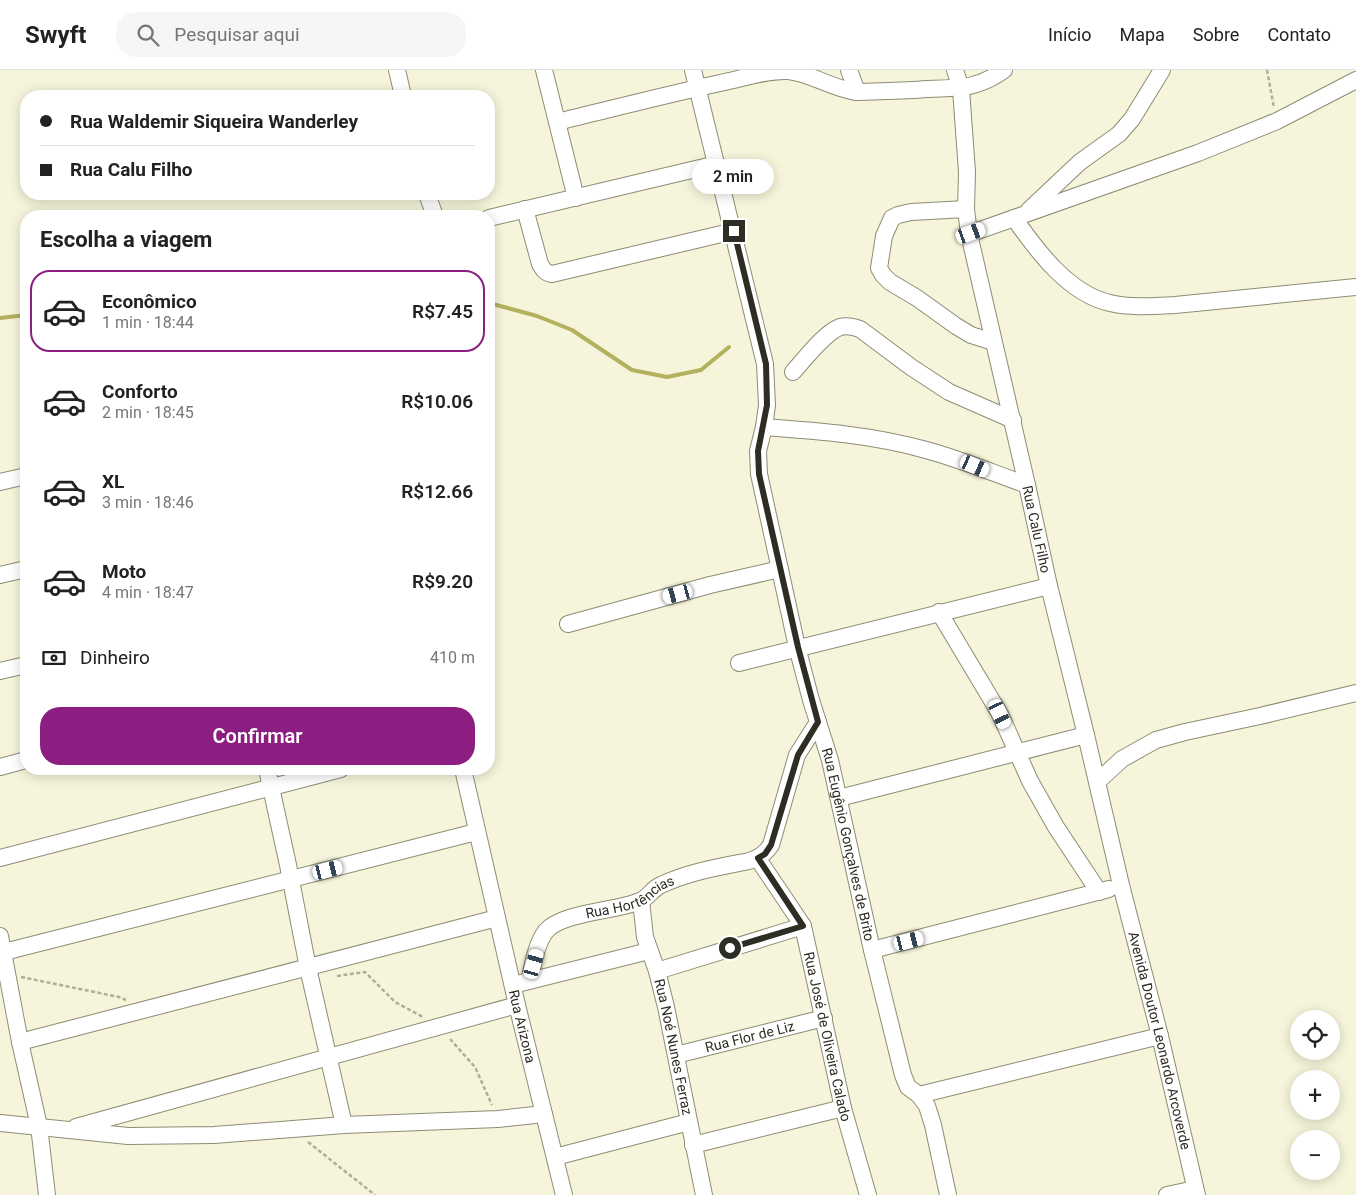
<!DOCTYPE html>
<html lang="pt">
<head>
<meta charset="utf-8">
<style>
	body { margin:0; font-family:Roboto,sans-serif; background:#f6f6f6; color:#222; height:100vh; display:flex; flex-direction:column; font-size:19px; white-space:nowrap }
	* { box-sizing:border-box; margin:0 }
	p { font-size:16px; color:#767676 }
	.icon { flex:none; width:28px; height:28px; fill:none; stroke:currentColor; stroke-width:2; stroke-linecap:round; stroke-linejoin:round }
	.map { position:relative; flex:1; overflow:hidden }
	.side { position:absolute; left:20px; top:140px; width:475px; height:565px; display:flex; flex-direction:column; background:#fff; border-radius:20px; box-shadow:0 2px 12px #0003 }
	.side>* { flex:none }
	.guide { position:absolute; left:20px; top:20px; width:475px; height:110px; border-radius:20px; box-shadow:0 2px 12px #0003; display:grid; align-content:center; height:110px; padding:0 20px; background:#fff }
	.controls { position:absolute; left:1290px; top:940px; display:grid; gap:10px }
	.controls a { display:grid; place-items:center; width:50px; height:50px; border-radius:50%; background:#fff; box-shadow:0 2px 12px #0003; font-size:25px }
	.end { position:absolute; width:22px; height:22px; margin:-11px; border:6px solid #2e2d23; background:#fff; box-shadow:0 0 0 2px #fff }
	.from { border-radius:50% }
	.bubble { position:absolute; height:35px; border-radius:18px; background:#fff; box-shadow:0 2px 12px #0003; font-size:16px; font-weight:600; line-height:35px; text-align:center }
	.car { position:absolute; width:15px; height:30px; margin:-15px -8px; border-radius:6px; box-shadow:0 0 4px 1px #0007; background:linear-gradient(#fff 24%,#345 0 40%,#fff 0 76%,#345 0 86%,#fff 0) }
	.guide b { display:flex; align-items:center; gap:18px; height:48px; font-size:19px }
	.guide b+b { border-top:1px solid #e0e0e0 }
	.guide i { width:12px; height:12px; background:#222 }
	ul { padding:0; list-style:none }
	li { display:flex; align-items:center; gap:15px; height:82px; margin:0 10px 8px; padding:0 10px; border:2px solid transparent; border-radius:20px }
	li div { flex:1 }
	li b { display:block; font-size:19px }
	li em { font-style:normal; font-weight:600 }
	li.selected { border-color:#8c1e82 }
	li>.icon { width:45px; height:45px; stroke-width:1.5 }
	h2 { padding:0 20px; font-size:22px; line-height:60px }
	.pay { display:flex; align-items:center; gap:12px; height:55px; padding:0 20px; font-size:19px }
	.pay p { margin-inline-start:auto }
	.button { display:flex; gap:10px; margin-top:auto; padding:10px 20px }
	.button a { flex:1; height:58px; border-radius:20px; background:#8c1e82; color:#fff; font-size:20px; font-weight:600; line-height:58px; text-align:center }
	header { display:flex; align-items:center; gap:30px; box-sizing:border-box; height:70px; padding:0 25px; background:#fff; border-bottom:1px solid #e0e0e0 }
	header strong { font-size:24px }
	nav { display:flex; gap:28px; margin-inline-start:auto; font-size:18px }
	.search { width:350px; height:45px; background:#f6f6f6; display:flex; align-items:center; gap:12px; box-sizing:border-box; padding:0 18px; border-radius:20px; color:#767676; font-size:19px }
	.map>svg:first-child { display:block }
</style>
</head>
<body>
<header>
<strong>Swyft</strong>
<div class="search"><svg class="icon" aria-label="search" viewBox="0 0 24 24"><circle cx="10" cy="10" r="6"/><path d="M15 15l6 6"/></svg>Pesquisar aqui</div>
<nav><a>Início</a><a>Mapa</a><a>Sobre</a><a>Contato</a></nav>
</header>
<div class="map">
<svg width="1356" height="1125" viewBox="0 0 1356 1125">
	<rect width="100%" height="100%" fill="#f6f5db"/>
	<g fill="none" stroke-linecap="round" stroke-linejoin="round">
		<g stroke="#b3b05e" stroke-width="4">
			<path d="M489,233L537,246L572,260L632,300L667,307L701,300L729,277"/>
			<path d="M0,248L26,245"/>
		</g>
		<g stroke="#8d8c74" stroke-width="18">
			<g id="minor">
				<path d="M397,0L403,26"/>
				<path d="M544,0L576,128"/>
				<path id="s1" d="M693,0L765,294L767,335L764,357C819,361 873,365 926,380C960,389 993,403 1027,415L1049,516L1086,665L1121,815L1160,966L1197,1125"/>
				<path d="M849,0L857,22"/>
				<path d="M955,0L961,19L967,102L966,139L969,164L1027,415"/>
				<path d="M557,52C611,39 665,25 720,13C742,9 765,0 788,1C811,3 832,19 857,22C880,21 904,21 927,19C958,18 978,19 1004,0"/>
				<path d="M427,124L435,146"/>
				<path d="M525,139L540,194C543,199 545,203 552,204L734,161"/>
				<path d="M966,139L911,142L898,145L892,148L884,166L879,198L883,205L890,212L917,228L956,256L971,265L993,272"/>
				<path d="M1029,140L1080,92L1119,64L1132,49L1162,0"/>
				<path d="M489,148L717,94"/>
				<path d="M1014,148C1037,181 1069,224 1110,233C1131,238 1154,236 1175,235L1356,217"/>
				<path d="M969,164L1198,83L1277,51L1356,10"/>
				<path d="M793,302C804,290 824,263 840,257C847,255 854,257 860,259L911,297L949,322L1013,350"/>
				<path id="s2" d="M764,357L758,381L759,404L797,577L811,630L830,690L872,880L903,1005L908,1017L919,1025L927,1036L933,1055L948,1125"/>
				<path d="M0,412L26,406"/>
				<path d="M0,505L26,499"/>
				<path d="M939,542L1000,644L1030,711L1056,757L1099,822"/>
				<path d="M568,554L710,515L780,499"/>
				<path d="M739,593L1049,516"/>
				<path d="M0,601L26,595"/>
				<path d="M0,697L26,690"/>
				<path d="M267,699L288,795L308,898L344,1055"/>
				<path id="s3" d="M463,699L517,935L564,1125"/>
				<path d="M1097,712L1122,689L1156,670L1185,662L1260,646L1356,623"/>
				<path d="M839,728L1086,665"/>
				<path d="M0,788L341,699"/>
				<path id="s4" d="M758,789L803,856L843,1038L868,1125"/>
				<path id="s5" d="M641,831L645,867L657,901L666,937L704,1125"/>
				<path d="M0,866L20,972L39,1056L47,1125"/>
				<path d="M872,880L1109,819"/>
				<path d="M4,882L476,762"/>
				<path d="M657,901L803,856"/>
				<path id="s6" d="M529,911C533,895 536,874 546,861C562,842 618,841 640,831C648,828 653,818 661,815C688,802 719,797 749,791C759,788 765,784 771,775L797,685L818,652"/>
				<path d="M521,913L649,881"/>
				<path d="M20,972L497,848"/>
				<path id="s7" d="M676,985L824,948"/>
				<path d="M919,1025L1160,966"/>
				<path d="M0,1053L128,1066L214,1065L344,1055L498,1049L544,1044"/>
				<path d="M76,1057L517,935"/>
				<path d="M693,1075L843,1038"/>
				<path d="M555,1087L689,1052"/>
				<path d="M1167,1125L1195,1119"/>
			</g>
		</g>
		<g stroke="#afae9a" stroke-width="2.5" stroke-dasharray="4 2.5" stroke-linecap="butt">
			<path d="M1267,0L1274,38"/>
			<path d="M337,906L365,902L395,932L423,947"/>
			<path d="M21,907L119,927L126,930"/>
			<path d="M450,969L475,997L492,1035"/>
			<path d="M308,1072L375,1125"/>
		</g>
		<use href="#minor" stroke="#fff" stroke-width="16"/>
	</g>
	<g fill="none" stroke-linecap="round" stroke-linejoin="round">
		<path stroke="#2e2d23" stroke-width="6" d="M730,878L803,856L758,788L765,784L771,775L798,685L818,652L798,577L759,404L758,381L767,335L766,294L734,161"/>
	</g>
	<g text-anchor="middle" dominant-baseline="central" stroke-width="5" stroke-linejoin="round" paint-order="stroke">
		<g font-size="14" fill="#2e2d23" stroke="#fff">
			<text stroke="none"><textPath href="#s1" startOffset="682">Rua Calu Filho</textPath></text>
			<text stroke="none"><textPath href="#s2" startOffset="429">Rua Eugênio Gonçalves de Brito</textPath></text>
			<text stroke="none"><textPath href="#s6" startOffset="145">Rua Hortências</textPath></text>
			<text stroke="none"><textPath href="#s3" startOffset="264">Rua Arizona</textPath></text>
			<text stroke="none"><textPath href="#s7" startOffset="76">Rua Flor de Liz</textPath></text>
			<text stroke="none"><textPath href="#s4" startOffset="194">Rua José de Oliveira Calado</textPath></text>
			<text stroke="none"><textPath href="#s1" startOffset="1208">Avenida Doutor Leonardo Arcoverde</textPath></text>
			<text stroke="none"><textPath href="#s5" startOffset="150">Rua Noé Nunes Ferraz</textPath></text>
		</g>
	</g>
</svg>
<div class="controls">
<a><svg class="icon" aria-label="locate" viewBox="0 0 24 24"><circle cx="12" cy="12" r="6"/><path d="M12 2v4M12 18v4M2 12h4M18 12h4"/></svg></a>
<a>+</a>
<a>−</a>
</div>
<i class="end from" style="left:730px;top:878px"></i>
<i class="end" style="left:734px;top:161px"></i>
<div class="bubble" style="left:692px;top:89px;width:82px">2 min</div>
<i class="car" style="left:971px;top:163px;rotate:70deg"></i>
<i class="car" style="left:975px;top:396px;rotate:114deg"></i>
<i class="car" style="left:678px;top:524px;rotate:255deg"></i>
<i class="car" style="left:1000px;top:644px;rotate:155deg"></i>
<i class="car" style="left:328px;top:800px;rotate:76deg"></i>
<i class="car" style="left:909px;top:871px;rotate:76deg"></i>
<i class="car" style="left:534px;top:894px;rotate:16deg"></i>
<div class="guide">
<b><i class="from"></i>Rua Waldemir Siqueira Wanderley</b>
<b><i></i>Rua Calu Filho</b>
</div>
<section class="side">
<h2>Escolha a viagem</h2>
<ul>
<li class="selected"><svg class="icon" aria-label="car" viewBox="0 0 24 24"><path d="M5 17H2v-5l4-1 3-4h7l3 4 3 1v5h-3M9 17h6M6 11h13"/><circle cx="7" cy="17" r="2"/><circle cx="17" cy="17" r="2"/></svg><div><b>Econômico</b><p>1 min · 18:44</p></div><em>R$7.45</em></li>
<li><svg class="icon" aria-label="car" viewBox="0 0 24 24"><path d="M5 17H2v-5l4-1 3-4h7l3 4 3 1v5h-3M9 17h6M6 11h13"/><circle cx="7" cy="17" r="2"/><circle cx="17" cy="17" r="2"/></svg><div><b>Conforto</b><p>2 min · 18:45</p></div><em>R$10.06</em></li>
<li><svg class="icon" aria-label="car" viewBox="0 0 24 24"><path d="M5 17H2v-5l4-1 3-4h7l3 4 3 1v5h-3M9 17h6M6 11h13"/><circle cx="7" cy="17" r="2"/><circle cx="17" cy="17" r="2"/></svg><div><b>XL</b><p>3 min · 18:46</p></div><em>R$12.66</em></li>
<li><svg class="icon" aria-label="car" viewBox="0 0 24 24"><path d="M5 17H2v-5l4-1 3-4h7l3 4 3 1v5h-3M9 17h6M6 11h13"/><circle cx="7" cy="17" r="2"/><circle cx="17" cy="17" r="2"/></svg><div><b>Moto</b><p>4 min · 18:47</p></div><em>R$9.20</em></li>
</ul>
<div class="pay"><svg class="icon" aria-label="cash" viewBox="0 0 24 24"><path d="M3 7h18v10H3z"/><circle cx="12" cy="12" r="2"/></svg>Dinheiro<p>410 m</p></div>
<div class="button"><a>Confirmar</a></div>
</section>
</div>
</body>
</html>
